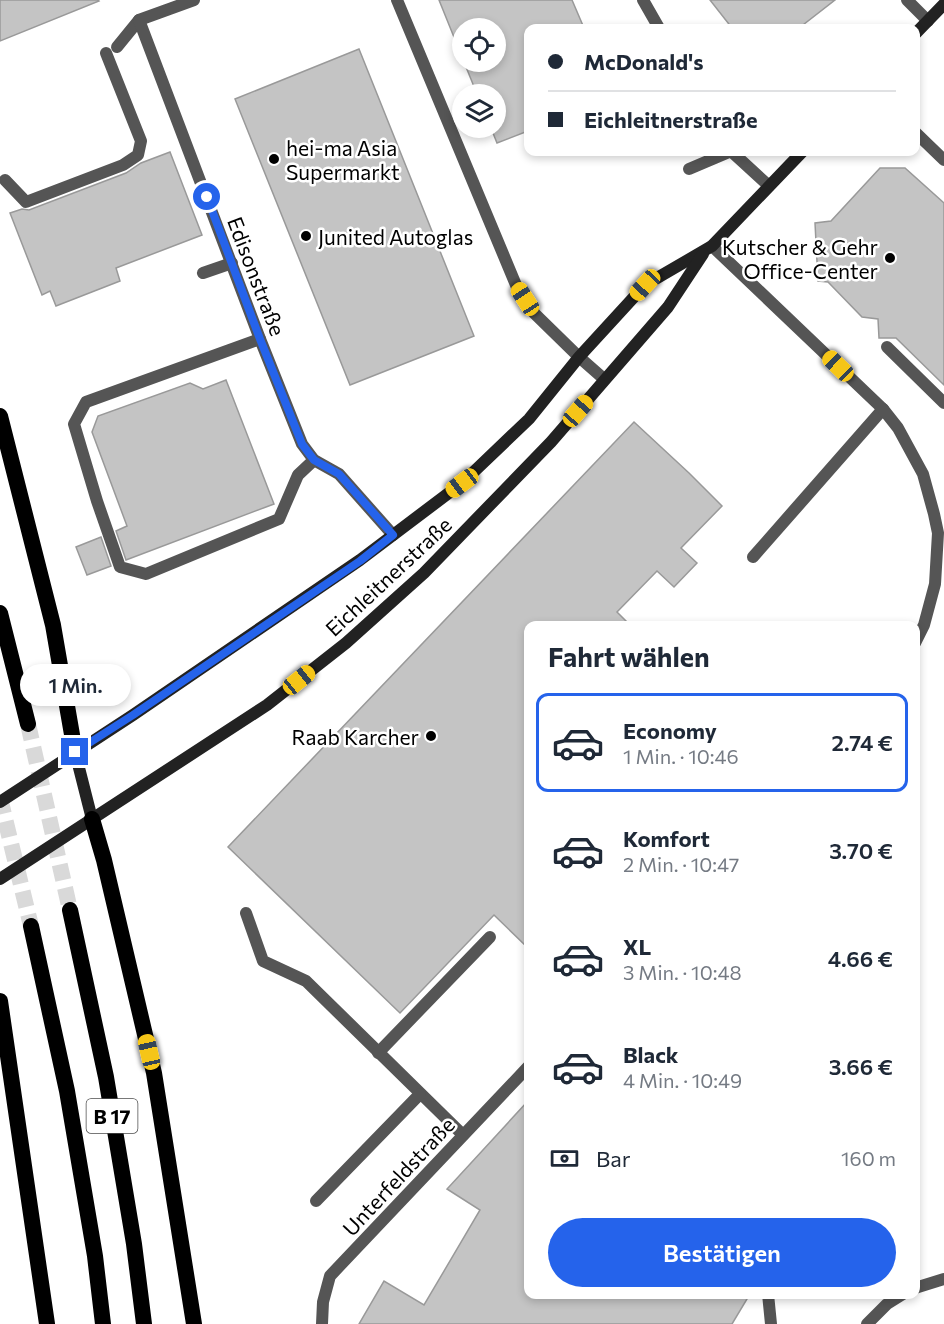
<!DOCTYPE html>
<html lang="de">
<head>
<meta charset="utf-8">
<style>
	body { margin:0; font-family:Commissioner,sans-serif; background:#f6f6f7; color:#1f2937; height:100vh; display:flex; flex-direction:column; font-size:22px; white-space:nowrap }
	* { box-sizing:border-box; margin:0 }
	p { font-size:20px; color:#747a83 }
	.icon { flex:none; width:33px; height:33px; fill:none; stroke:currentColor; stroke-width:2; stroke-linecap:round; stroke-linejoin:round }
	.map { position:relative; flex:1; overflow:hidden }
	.panel { position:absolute; left:524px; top:621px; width:396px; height:678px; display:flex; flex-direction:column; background:#fff; border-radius:12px; box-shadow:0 3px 9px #0003 }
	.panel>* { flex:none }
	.banner { position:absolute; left:524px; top:24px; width:396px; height:132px; border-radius:12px; box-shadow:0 3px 9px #0003; display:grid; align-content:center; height:132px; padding:0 24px; background:#fff }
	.controls { position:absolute; left:452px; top:18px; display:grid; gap:12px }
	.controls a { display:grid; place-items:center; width:54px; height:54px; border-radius:50%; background:#fff; box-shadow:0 3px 9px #0003; font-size:30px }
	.end { position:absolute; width:27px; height:27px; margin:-14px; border:8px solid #2563eb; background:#fff; box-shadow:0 0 0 3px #fff }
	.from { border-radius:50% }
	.bubble { position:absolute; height:42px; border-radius:21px; background:#fff; box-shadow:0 3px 9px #0003; font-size:20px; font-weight:600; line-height:42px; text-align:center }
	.car { position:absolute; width:18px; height:36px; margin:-18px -9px; border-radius:8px; box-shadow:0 0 4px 2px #0007; background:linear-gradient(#f5c518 24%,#345 0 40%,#f5c518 0 76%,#345 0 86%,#f5c518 0) }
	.banner b { display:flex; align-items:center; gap:21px; height:57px; font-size:22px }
	.banner b+b { border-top:2px solid #e0e1e3 }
	.banner i { width:15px; height:15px; background:#1f2937 }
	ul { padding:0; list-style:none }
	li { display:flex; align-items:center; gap:18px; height:99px; margin:0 12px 9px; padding:0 12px; border:3px solid transparent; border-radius:12px }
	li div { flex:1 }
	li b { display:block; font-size:22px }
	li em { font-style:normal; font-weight:600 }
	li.active { border-color:#2563eb }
	li>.icon { width:54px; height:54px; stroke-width:1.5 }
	h2 { padding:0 24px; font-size:27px; line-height:72px }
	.pay { display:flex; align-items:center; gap:15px; height:66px; padding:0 24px; font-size:22px }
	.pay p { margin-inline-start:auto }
	.action { display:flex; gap:12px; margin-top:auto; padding:12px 24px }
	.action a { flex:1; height:69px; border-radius:36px; background:#2563eb; color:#fff; font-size:24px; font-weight:600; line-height:69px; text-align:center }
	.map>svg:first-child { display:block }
</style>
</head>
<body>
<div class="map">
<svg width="944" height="1324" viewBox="0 0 944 1324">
	<rect width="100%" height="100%" fill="#fff"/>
	<g fill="#c4c4c4" stroke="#999" stroke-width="1.5">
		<path d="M0,0H98L99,1L0,41Z"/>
		<path d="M439,0H572L584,28H528V131L497,143L491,128H495V94H477L464,62H495V28H462V57Z"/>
		<path d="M710,0H835L799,28H732Z"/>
		<path d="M359,49L474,336L350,385L235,99Z"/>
		<path d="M170,152L202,235L116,268L120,281L56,306L50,291L42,295L10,213L22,209L29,210L126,173L141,163Z"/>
		<path d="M880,168H905L944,203V385L896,338H879L878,319L862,317L828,282L818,281L815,223L831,221Z"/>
		<path d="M226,380L274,504L126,560L116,531L127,526L92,432L98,416L190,383L203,389Z"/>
		<path d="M634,422L689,473L722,506L681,548L697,563L674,587L657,571L617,612L631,626H528V948L494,915L400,1013L228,847Z"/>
		<path d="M101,537L111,566L87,575L76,547Z"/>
		<path d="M528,1101V1294H750L732,1324H359L384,1281L424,1305L480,1210L447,1189Z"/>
	</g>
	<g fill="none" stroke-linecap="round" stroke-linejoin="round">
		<g stroke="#d9d9d9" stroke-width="16" stroke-dasharray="16 8" stroke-linecap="butt">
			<path d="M28,724L70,910"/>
			<path d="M0,798L31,926"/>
		</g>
		<g stroke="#555" stroke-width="12">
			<path d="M643,0L659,28"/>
			<path d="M907,0L928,21"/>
			<path d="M117,47L139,20"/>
			<path d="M915,132L944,160"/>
			<path d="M732,152L769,186"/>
			<path d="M689,169L729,152"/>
			<path d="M5,180L26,202L123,165L138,155L141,141L106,53"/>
			<path d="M203,273L232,263"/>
			<path d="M260,339L86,402L74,424L97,501L120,567L146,574L279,519L298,475L314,460"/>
			<path d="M887,347L944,403"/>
			<path d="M753,557L883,409"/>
			<path d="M246,913L263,961L306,981L463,1135"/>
			<path d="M378,1053L490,937"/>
			<path d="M316,1201L420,1094"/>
			<path d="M768,1294L771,1324"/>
		</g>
		<g stroke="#555" stroke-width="12">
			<path d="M194,0L139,20L260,339L302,444L314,460L339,474L393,535"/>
			<path d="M397,0L516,285L534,313L579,357L604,379"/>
			<path d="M712,246L883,409L898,428L923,474L934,514L938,533L935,584L924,625L915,643"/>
			<path d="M915,1288L944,1279"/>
			<path d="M322,1324L323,1302L330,1276L528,1067"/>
			<path d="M867,1324L887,1304L903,1294"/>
		</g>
		<g stroke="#222" stroke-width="12">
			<path d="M915,34L944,4"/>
			<path d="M75,752L92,819"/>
			<path d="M0,802L133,715L360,560L462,483L529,419L579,357L645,285L712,246L802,152"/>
			<path d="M0,879L267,705L346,643L424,573L551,442L668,307L703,254"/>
		</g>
		<g stroke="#000" stroke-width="16">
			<path d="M0,416L53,625L75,752"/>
			<path d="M0,613L28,724"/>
			<path d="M92,819L104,860L154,1073L194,1324"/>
			<path d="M70,910L106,1077L134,1244L144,1324"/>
			<path d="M31,926L67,1091L95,1256L103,1324"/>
			<path d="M0,1001L47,1324"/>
		</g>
	</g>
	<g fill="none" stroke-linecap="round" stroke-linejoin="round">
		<path stroke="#2563eb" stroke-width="8" d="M75,752L133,715L360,561L393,535L339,474L314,460L302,444L260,339L207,197"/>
	</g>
	<g fill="#000" stroke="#fff" stroke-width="2">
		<circle cx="274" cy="159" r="6"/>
		<circle cx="306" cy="236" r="6"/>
		<circle cx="890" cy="258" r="6"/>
		<circle cx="431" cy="736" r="6"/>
	</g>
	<g text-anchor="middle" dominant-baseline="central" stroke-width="5" stroke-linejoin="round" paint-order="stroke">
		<rect fill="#fff" stroke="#4c4c4c" stroke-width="1.5" x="86.5" y="1099" width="51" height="34" rx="4.5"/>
		<g font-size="20" font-weight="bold" fill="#000">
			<text x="112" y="1116">B 17</text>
		</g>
		<g font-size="21" fill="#000" stroke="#fff" text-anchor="start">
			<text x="286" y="147">hei-ma Asia<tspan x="286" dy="24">Supermarkt</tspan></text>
			<text x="318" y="236">Junited Autoglas</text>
			<text x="878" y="246" text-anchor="end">Kutscher &amp; Gehr<tspan x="878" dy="24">Office-Center</tspan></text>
			<text x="419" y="736" text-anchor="end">Raab Karcher</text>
		</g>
		<g font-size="21" fill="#000" stroke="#fff">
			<text transform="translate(257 276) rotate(69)">Edisonstraße</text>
			<text transform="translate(388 576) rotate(-43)">Eichleitnerstraße</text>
			<text transform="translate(398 1176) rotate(-47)">Unterfeldstraße</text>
		</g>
	</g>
</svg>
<div class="controls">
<a><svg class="icon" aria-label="locate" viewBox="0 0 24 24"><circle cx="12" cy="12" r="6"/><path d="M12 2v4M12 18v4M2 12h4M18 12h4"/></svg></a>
<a><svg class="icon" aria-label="layers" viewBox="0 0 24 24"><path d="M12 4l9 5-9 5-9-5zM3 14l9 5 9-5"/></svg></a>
</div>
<i class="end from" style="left:207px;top:197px"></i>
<i class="end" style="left:75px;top:752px"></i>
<div class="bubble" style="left:20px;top:664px;width:111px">1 Min.</div>
<i class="car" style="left:645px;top:285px;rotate:223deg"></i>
<i class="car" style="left:525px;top:299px;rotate:327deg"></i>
<i class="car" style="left:838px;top:366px;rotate:314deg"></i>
<i class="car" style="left:578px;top:411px;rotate:41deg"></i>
<i class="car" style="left:462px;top:483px;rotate:233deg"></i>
<i class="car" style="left:299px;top:680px;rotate:51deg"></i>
<i class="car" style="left:149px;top:1052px;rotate:347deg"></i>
<div class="banner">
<b><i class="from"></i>McDonald's</b>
<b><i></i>Eichleitnerstraße</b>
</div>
<section class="panel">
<h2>Fahrt wählen</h2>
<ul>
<li class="active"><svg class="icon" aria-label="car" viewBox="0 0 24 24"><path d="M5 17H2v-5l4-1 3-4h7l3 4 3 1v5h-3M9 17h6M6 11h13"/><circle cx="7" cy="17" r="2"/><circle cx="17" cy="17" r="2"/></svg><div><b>Economy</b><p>1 Min. · 10:46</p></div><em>2.74 €</em></li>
<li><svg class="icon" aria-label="car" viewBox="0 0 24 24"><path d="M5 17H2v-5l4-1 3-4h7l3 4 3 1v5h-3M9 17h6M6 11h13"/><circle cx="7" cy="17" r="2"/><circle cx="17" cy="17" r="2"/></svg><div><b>Komfort</b><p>2 Min. · 10:47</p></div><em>3.70 €</em></li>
<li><svg class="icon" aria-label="car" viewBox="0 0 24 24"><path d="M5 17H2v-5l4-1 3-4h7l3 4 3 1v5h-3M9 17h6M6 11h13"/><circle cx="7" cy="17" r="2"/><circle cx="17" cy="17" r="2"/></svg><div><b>XL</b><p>3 Min. · 10:48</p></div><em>4.66 €</em></li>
<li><svg class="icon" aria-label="car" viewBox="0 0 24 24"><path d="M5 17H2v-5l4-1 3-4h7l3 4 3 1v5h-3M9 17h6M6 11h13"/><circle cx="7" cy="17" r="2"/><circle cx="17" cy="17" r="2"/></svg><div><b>Black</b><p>4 Min. · 10:49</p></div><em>3.66 €</em></li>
</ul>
<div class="pay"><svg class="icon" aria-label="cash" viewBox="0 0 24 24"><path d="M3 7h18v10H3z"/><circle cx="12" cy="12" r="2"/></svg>Bar<p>160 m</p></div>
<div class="action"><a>Bestätigen</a></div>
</section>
</div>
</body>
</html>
